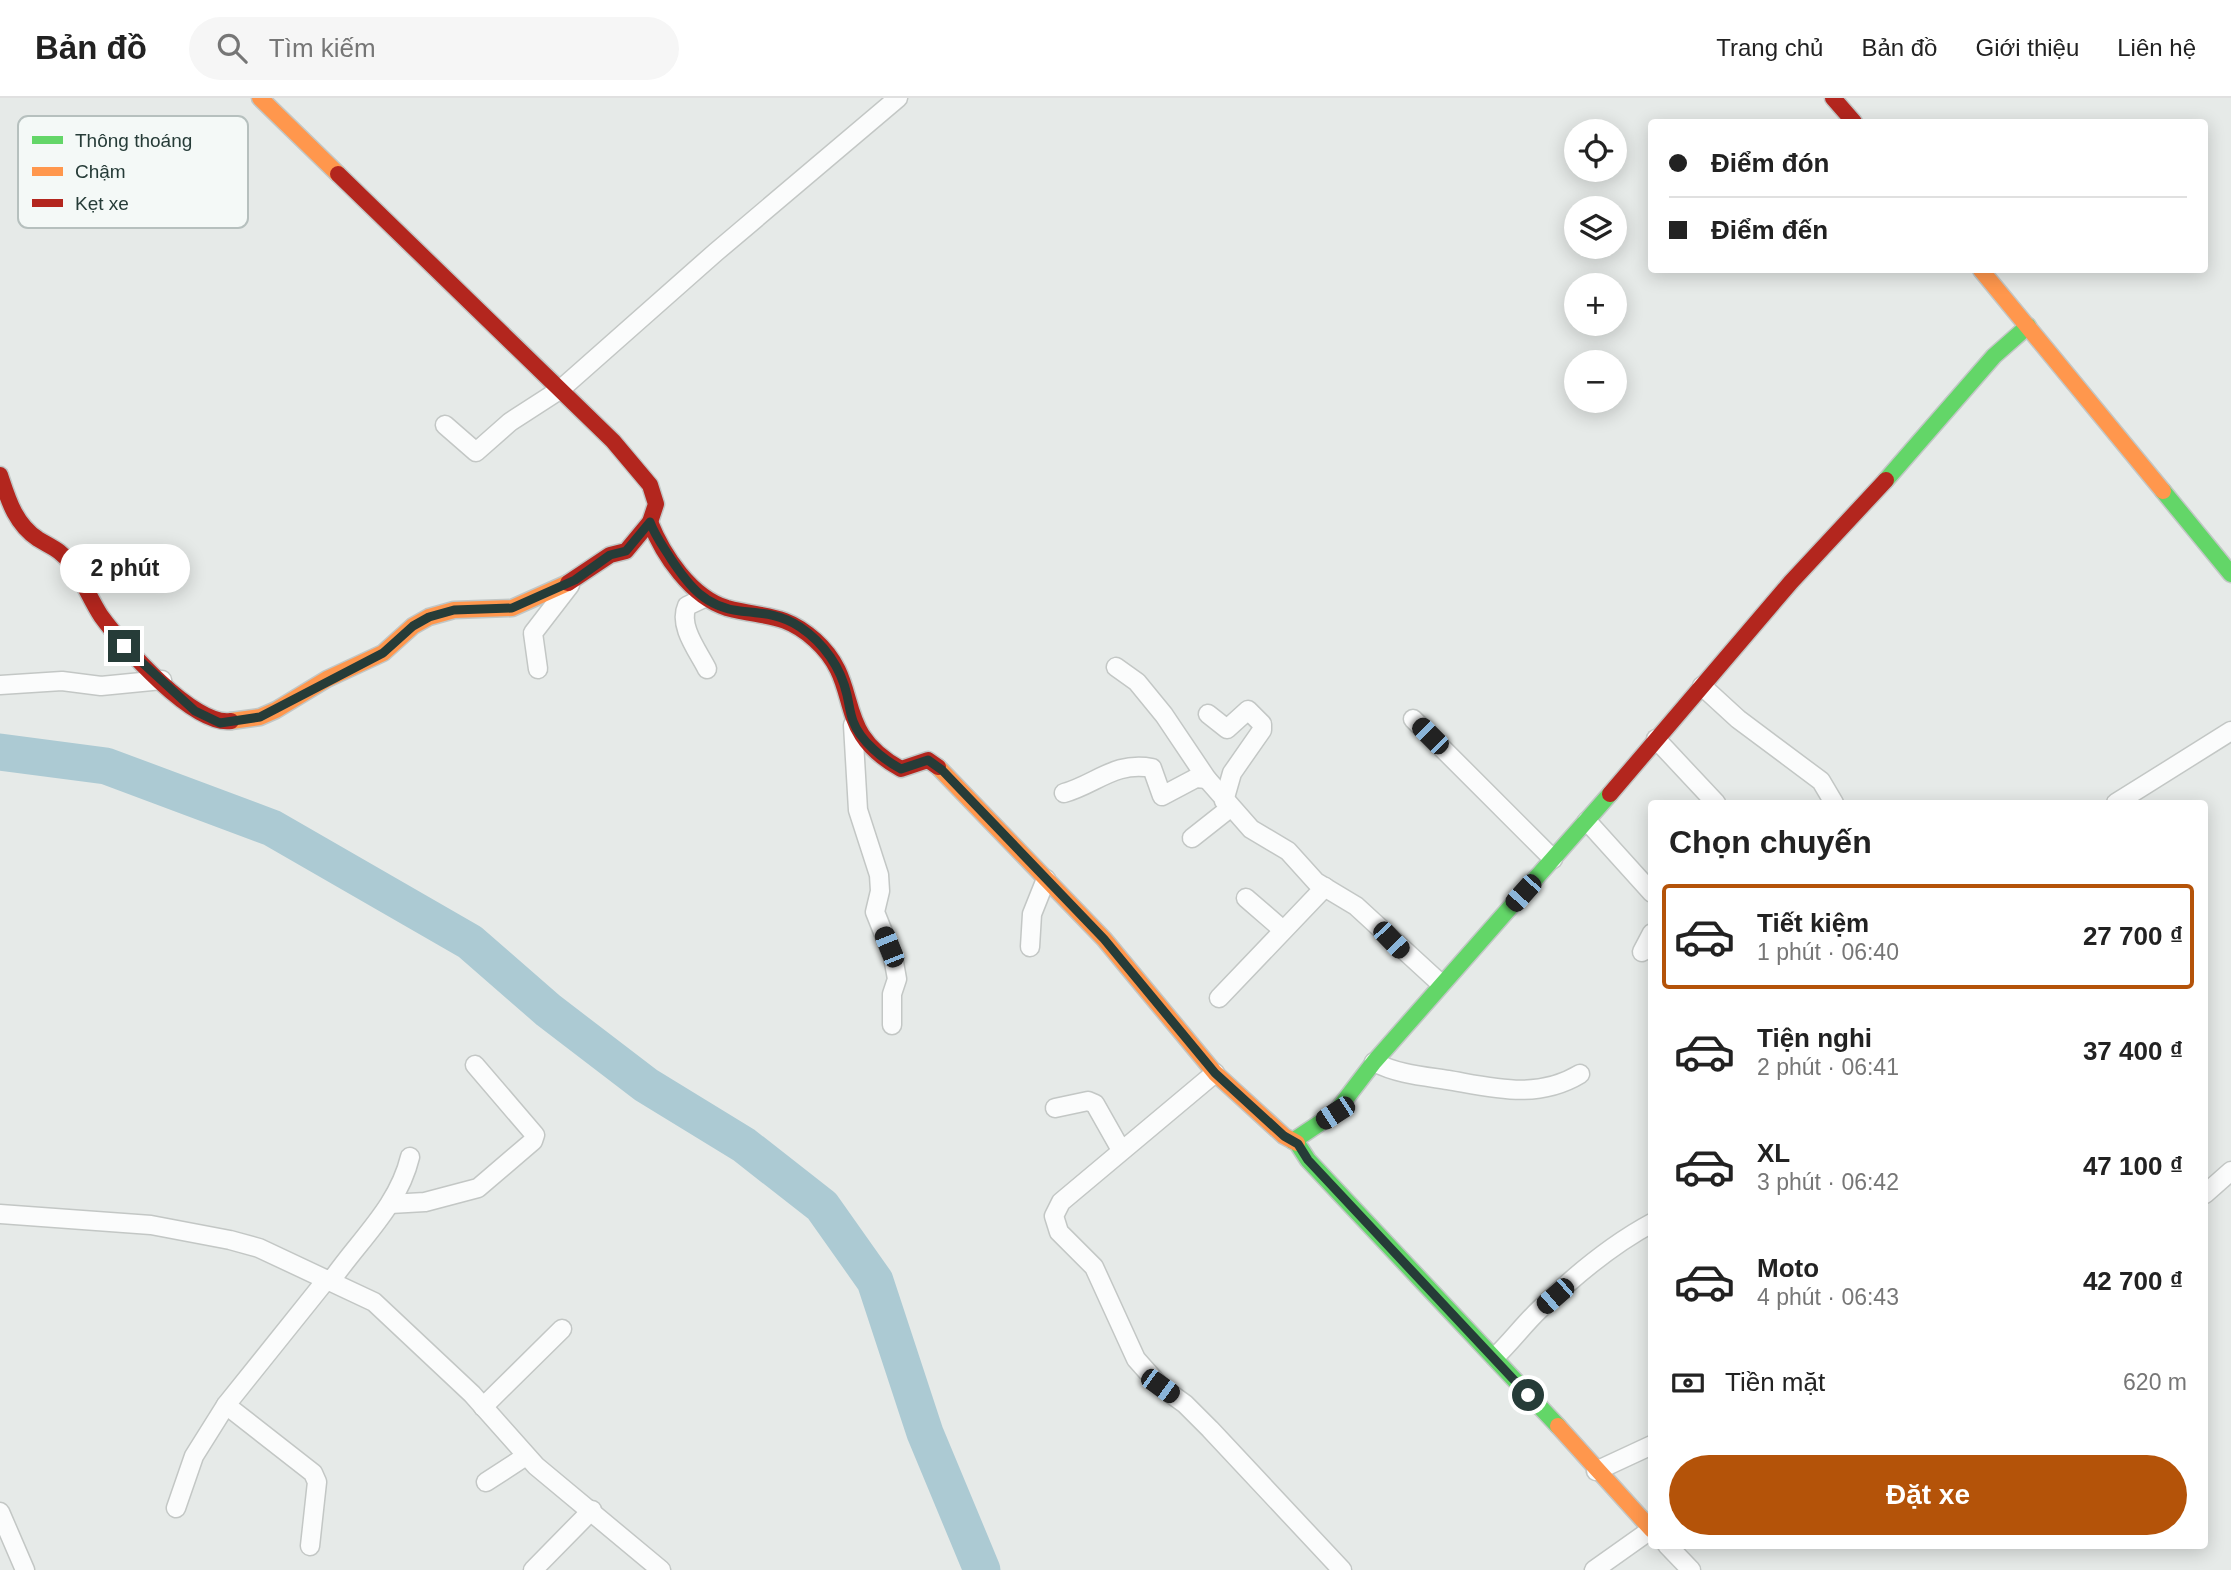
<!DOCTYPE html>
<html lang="vi">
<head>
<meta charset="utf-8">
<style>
	body { margin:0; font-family:Helvetica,sans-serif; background:#f6f6f6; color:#222; height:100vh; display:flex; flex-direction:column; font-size:26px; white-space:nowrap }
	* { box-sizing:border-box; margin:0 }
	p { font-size:23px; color:#767676 }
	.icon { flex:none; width:38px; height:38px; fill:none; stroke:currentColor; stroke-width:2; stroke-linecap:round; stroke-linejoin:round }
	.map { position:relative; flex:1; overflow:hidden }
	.drawer { position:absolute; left:1648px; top:702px; width:560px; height:749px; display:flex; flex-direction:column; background:#fff; border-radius:7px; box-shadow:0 4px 18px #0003 }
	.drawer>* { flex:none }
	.guide { position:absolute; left:1648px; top:21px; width:560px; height:154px; border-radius:7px; box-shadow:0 4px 18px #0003; display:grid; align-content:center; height:154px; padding:0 21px; background:#fff }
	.tools { position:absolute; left:1564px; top:21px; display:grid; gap:14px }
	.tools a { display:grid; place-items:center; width:63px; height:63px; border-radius:50%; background:#fff; box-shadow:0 4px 18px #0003; font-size:35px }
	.end { position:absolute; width:32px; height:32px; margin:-16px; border:9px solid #263c38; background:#fff; box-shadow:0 0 0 4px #fff }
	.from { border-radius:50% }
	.bubble { position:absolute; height:49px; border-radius:24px; background:#fff; box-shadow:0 4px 18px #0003; font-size:23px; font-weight:800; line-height:49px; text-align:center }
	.car { position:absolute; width:21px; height:42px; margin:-21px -10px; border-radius:9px; box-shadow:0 0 5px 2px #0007; background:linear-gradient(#222 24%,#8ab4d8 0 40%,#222 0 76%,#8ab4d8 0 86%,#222 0) }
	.guide b { display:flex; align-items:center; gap:24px; height:66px; font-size:26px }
	.guide b+b { border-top:2px solid #e0e0e0 }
	.guide i { width:18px; height:18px; background:#222 }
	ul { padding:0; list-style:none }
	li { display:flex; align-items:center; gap:21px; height:105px; margin:0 14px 10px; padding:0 7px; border:4px solid transparent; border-radius:7px }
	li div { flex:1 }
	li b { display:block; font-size:26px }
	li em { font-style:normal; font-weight:800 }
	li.selected { border-color:#b45309 }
	li>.icon { width:63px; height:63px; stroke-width:1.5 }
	h2 { padding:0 21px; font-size:32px; line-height:84px }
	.pay { display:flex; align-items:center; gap:18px; height:77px; padding:0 21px; font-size:26px }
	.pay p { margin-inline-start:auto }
	.primary-button { display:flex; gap:14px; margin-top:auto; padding:14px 21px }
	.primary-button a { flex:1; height:80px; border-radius:42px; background:#b45309; color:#fff; font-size:28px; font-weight:800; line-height:80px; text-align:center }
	header { display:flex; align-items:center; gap:42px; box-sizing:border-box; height:98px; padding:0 35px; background:#fff; border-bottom:2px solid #e0e0e0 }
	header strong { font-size:33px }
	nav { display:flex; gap:38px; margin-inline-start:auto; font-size:24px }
	.search { width:490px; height:63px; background:#f6f6f6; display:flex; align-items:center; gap:18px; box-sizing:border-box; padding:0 24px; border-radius:38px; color:#767676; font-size:26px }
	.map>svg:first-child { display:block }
</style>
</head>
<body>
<header>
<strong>Bản đồ</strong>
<div class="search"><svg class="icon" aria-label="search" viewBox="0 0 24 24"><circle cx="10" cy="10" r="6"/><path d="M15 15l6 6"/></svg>Tìm kiếm</div>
<nav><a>Trang chủ</a><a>Bản đồ</a><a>Giới thiệu</a><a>Liên hệ</a></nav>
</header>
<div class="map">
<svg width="2231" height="1472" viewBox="0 0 2231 1472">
	<rect width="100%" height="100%" fill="#e6eae8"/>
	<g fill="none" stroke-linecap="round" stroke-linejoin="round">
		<path stroke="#accad3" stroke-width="37" d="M0,654L106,668L272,730L470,844L548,912L646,987L744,1047L822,1108L875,1183L925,1335L982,1472"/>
		<g stroke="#c3c7c5" stroke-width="21">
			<g id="street">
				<path d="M445,327L476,354L510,324L561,291L716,154L898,0"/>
				<path d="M704,500L687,508C678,528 698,553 707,571"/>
				<path d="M1116,569L1137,584L1164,617L1207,681L1251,731L1288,753L1316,784L1356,808L1441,886"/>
				<path d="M538,571L533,535L570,487"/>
				<path d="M0,587L62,583L101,588L162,582"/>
				<path d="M1702,588L1738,621L1821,683L1834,705"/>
				<path d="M1208,616L1227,631L1248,612L1262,626V632L1232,675L1224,703"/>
				<path d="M1413,621L1553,761"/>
				<path d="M853,627L858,712L879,777L880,793L875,814L893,859L897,881L892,896V927"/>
				<path d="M1656,641L1716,705"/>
				<path d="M1064,695C1096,686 1115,663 1152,670L1162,698L1196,680L1207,681"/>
				<path d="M2116,705L2231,633"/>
				<path d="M1587,723L1652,795"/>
				<path d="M1192,740L1230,710"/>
				<path d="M1246,800L1283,832"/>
				<path d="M1030,849L1032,816L1046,781"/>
				<path d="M1642,854L1652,835"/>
				<path d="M1219,900L1325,789"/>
				<path d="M1374,964C1397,976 1422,978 1448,982C1494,990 1537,1002 1580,976"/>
				<path d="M1215,975L1061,1104L1054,1118L1059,1134L1094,1169L1136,1261L1160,1288L1185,1306L1210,1331L1342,1472"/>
				<path d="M1055,1010L1088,1003L1095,1006L1121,1052"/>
				<path d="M2205,1096L2231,1073"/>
				<path d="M390,1106L425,1104L478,1090L533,1043L535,1037L475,967"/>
				<path d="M0,1116L151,1127L230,1142L259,1150L374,1204L472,1296L536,1368L661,1472"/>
				<path d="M331,1183C359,1142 398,1109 410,1059"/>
				<path d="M1495,1259C1511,1244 1524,1226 1540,1211C1573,1179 1611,1147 1652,1125"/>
				<path d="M226,1307L313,1375L317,1384L310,1448"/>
				<path d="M483,1309L562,1231"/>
				<path d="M1596,1373L1652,1347"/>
				<path d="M486,1384L526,1358"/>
				<path d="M176,1410L194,1358L226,1307L327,1181"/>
				<path d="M0,1414L25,1472"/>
				<path d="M1667,1447L1691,1472"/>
				<path d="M533,1472L592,1412"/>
				<path d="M1594,1472L1652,1431"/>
			</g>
		</g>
		<g stroke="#c2c7c6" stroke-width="19">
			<g id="fast">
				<path d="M1886,382L1994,258L2028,228"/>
				<path d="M2163,393L2231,476"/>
				<path d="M1293,1043L1335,1015L1374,964L1610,696"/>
				<path d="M1297,1045L1308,1062L1558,1328"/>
			</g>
		</g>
		<g stroke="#c2c7c6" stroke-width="19">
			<g id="slow">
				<path d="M260,0L338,76"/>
				<path d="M1981,172L2163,393"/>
				<path d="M231,623L260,619L276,612L327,581L383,555L413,528L429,519L454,512L512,510L568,485"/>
				<path d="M938,669L1104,841L1215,975L1284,1038L1297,1045"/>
				<path d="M1558,1328L1652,1432"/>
			</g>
		</g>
		<g stroke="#c2c7c6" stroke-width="19">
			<g id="jam">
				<path d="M1833,0L1854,24"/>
				<path d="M338,76L613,343L650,387L656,406L650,424L626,453L610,457L568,485"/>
				<path d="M0,377C8,401 15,426 38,441C51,449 61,452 71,466C83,482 90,501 101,518C122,547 194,629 231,623"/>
				<path d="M650,424C663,457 691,499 727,510C763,520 784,514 815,542C865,587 830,632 901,671L928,662L938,669"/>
				<path d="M1610,696L1791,484L1886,382"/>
			</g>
		</g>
		<use href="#street" stroke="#fbfcfc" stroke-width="18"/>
		<use href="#fast" stroke="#63d668" stroke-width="16"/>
		<use href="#slow" stroke="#ff974d" stroke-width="16"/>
		<use href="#jam" stroke="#b3261e" stroke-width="16"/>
	</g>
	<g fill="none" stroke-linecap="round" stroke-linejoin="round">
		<path stroke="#263c38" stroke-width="9" d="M124,548L195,613L220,625L260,619L383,555L413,528L429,519L454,512L512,510L575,482L610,457L626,453L650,424C655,438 663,448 671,461C689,488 705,509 740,513C761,515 781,516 800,529C824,545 841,570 847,597C849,606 850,615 853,623C860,643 884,662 901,671L928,662L942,672L1104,841L1215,975L1284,1038L1298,1046L1308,1062L1528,1297"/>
	</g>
	<rect x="18" y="18" width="230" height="112" rx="10" fill="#f4f9f7" stroke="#b6c0be" stroke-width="2"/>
	<rect x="32" y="38" width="31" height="8" fill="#63d668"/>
	<rect x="32" y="69" width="31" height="9" fill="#ff974d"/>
	<rect x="32" y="101" width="31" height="8" fill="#b3261e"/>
	<g font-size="19" fill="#263c38">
		<text x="75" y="49">Thông thoáng</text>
		<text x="75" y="80">Chậm</text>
		<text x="75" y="112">Kẹt xe</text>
	</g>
</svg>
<div class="tools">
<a><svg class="icon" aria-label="locate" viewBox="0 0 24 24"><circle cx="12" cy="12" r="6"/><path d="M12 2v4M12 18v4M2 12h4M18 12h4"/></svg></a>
<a><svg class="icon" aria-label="layers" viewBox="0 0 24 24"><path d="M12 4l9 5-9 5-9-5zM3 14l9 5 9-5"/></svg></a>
<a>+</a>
<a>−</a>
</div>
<i class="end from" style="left:1528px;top:1297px"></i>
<i class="end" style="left:124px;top:548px"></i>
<div class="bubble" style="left:60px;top:446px;width:130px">2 phút</div>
<i class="car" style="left:1430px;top:638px;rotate:315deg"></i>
<i class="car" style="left:1523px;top:795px;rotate:222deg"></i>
<i class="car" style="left:1391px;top:842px;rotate:136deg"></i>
<i class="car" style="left:889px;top:849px;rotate:338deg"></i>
<i class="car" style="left:1335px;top:1015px;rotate:237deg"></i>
<i class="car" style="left:1555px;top:1198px;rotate:229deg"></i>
<i class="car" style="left:1160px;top:1288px;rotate:126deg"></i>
<div class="guide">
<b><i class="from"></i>Điểm đón</b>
<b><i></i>Điểm đến</b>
</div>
<section class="drawer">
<h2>Chọn chuyến</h2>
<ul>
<li class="selected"><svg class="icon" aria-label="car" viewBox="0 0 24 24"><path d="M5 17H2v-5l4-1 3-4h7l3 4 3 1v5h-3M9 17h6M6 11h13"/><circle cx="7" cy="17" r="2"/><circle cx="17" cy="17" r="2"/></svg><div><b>Tiết kiệm</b><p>1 phút · 06:40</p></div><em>27 700 ₫</em></li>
<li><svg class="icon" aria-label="car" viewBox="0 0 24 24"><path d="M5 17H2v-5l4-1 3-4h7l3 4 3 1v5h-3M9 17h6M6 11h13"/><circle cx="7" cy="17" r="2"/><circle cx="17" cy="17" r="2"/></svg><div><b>Tiện nghi</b><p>2 phút · 06:41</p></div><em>37 400 ₫</em></li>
<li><svg class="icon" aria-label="car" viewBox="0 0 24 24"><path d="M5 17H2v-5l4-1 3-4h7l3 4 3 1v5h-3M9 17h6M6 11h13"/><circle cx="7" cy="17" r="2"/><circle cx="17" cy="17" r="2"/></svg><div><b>XL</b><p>3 phút · 06:42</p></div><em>47 100 ₫</em></li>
<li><svg class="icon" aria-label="car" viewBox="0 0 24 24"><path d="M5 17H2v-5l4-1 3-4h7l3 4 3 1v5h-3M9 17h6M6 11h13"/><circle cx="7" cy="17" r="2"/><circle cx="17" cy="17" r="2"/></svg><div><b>Moto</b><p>4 phút · 06:43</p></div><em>42 700 ₫</em></li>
</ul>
<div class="pay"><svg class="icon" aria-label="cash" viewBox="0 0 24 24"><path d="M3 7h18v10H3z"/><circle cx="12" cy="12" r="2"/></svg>Tiền mặt<p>620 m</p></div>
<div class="primary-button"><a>Đặt xe</a></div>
</section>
</div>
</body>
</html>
